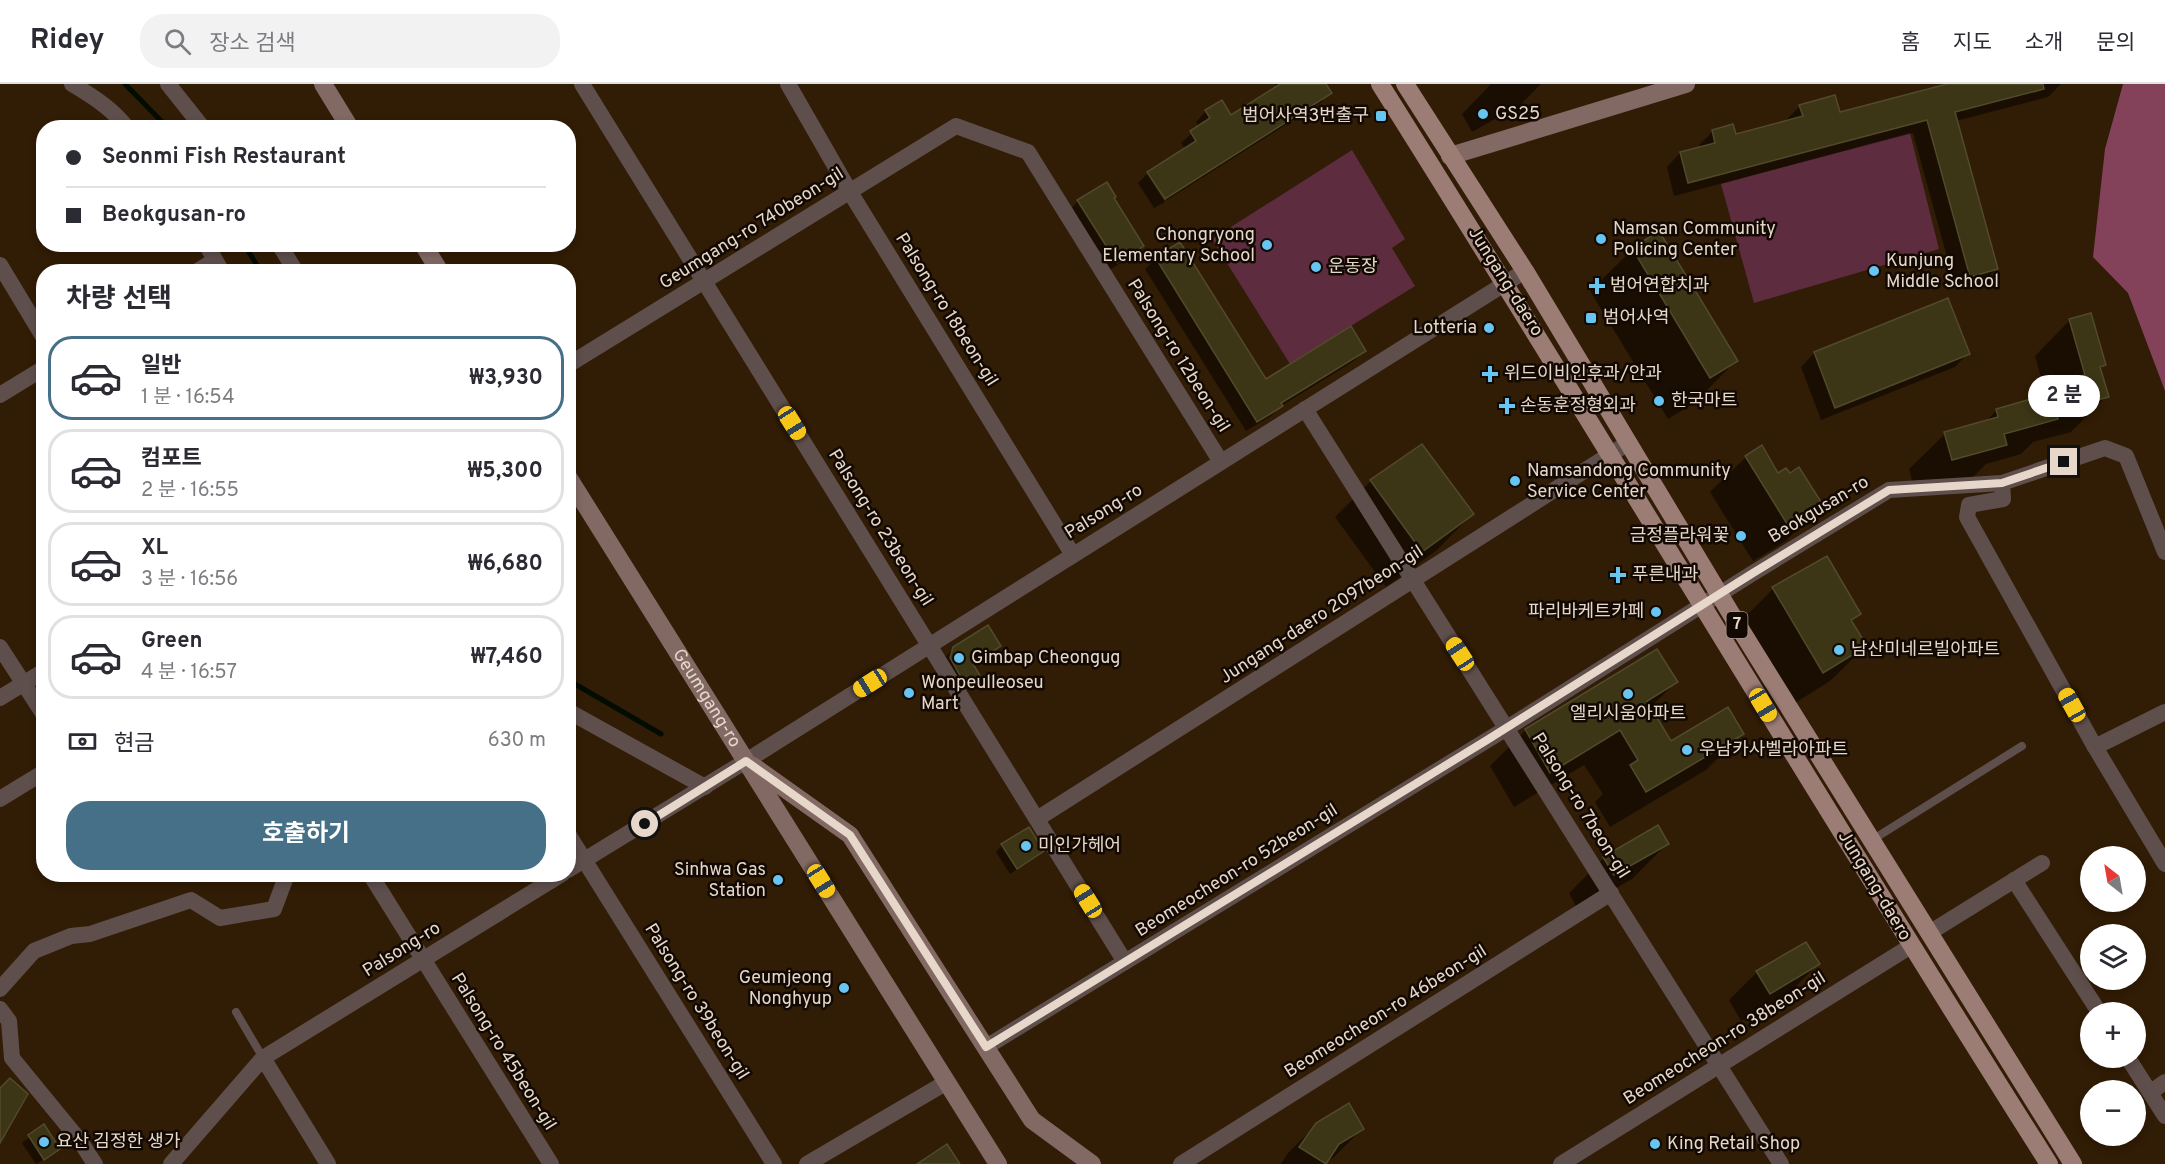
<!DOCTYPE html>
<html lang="ko">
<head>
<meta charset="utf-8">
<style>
	body { margin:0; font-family:Overpass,"Noto Sans KR",sans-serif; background:#f2f2f3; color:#2b2b33; height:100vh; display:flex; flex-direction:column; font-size:22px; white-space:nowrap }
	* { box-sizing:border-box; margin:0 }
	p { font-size:20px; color:#7c7c81 }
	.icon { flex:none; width:33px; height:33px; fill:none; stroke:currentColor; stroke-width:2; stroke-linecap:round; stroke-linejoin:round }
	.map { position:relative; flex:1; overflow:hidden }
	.drawer { position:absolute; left:36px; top:180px; width:540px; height:618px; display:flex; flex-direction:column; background:#fff; border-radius:24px; box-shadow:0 3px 9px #0003 }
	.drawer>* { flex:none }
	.guide { position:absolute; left:36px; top:36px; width:540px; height:132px; border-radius:24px; box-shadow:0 3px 9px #0003; display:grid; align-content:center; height:132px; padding:0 30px; background:#fff }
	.needle { width:39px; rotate:329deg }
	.fabs { position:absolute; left:2080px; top:762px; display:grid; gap:12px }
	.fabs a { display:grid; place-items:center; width:66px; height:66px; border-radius:50%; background:#fff; box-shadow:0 3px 9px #0003; font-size:30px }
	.end { position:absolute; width:27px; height:27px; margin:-14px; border:8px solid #e6d7ca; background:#111; box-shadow:0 0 0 3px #111 }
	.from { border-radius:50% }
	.bubble { position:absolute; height:42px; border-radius:21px; background:#fff; box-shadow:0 3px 9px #0003; font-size:20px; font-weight:700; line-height:42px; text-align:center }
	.car { position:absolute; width:18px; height:36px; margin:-18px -9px; border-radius:8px; box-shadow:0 0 4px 2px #0007; background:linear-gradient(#f5c518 24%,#345 0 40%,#f5c518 0 76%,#345 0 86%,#f5c518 0) }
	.guide b { display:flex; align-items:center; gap:21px; height:57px; font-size:22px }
	.guide b+b { border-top:2px solid #e1e1e2 }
	.guide i { width:15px; height:15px; background:#2b2b33 }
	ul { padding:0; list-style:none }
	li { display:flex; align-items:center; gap:18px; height:84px; margin:0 12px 9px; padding:0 18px; border:3px solid #e1e1e2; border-radius:24px }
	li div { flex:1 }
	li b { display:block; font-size:22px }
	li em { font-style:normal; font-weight:700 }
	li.on { border-color:#467088 }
	li>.icon { width:54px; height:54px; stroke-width:1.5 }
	h2 { padding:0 30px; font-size:27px; line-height:72px }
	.pay { display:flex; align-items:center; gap:15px; height:66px; padding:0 30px; font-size:22px }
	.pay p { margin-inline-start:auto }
	.primary-button { display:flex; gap:12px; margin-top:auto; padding:12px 30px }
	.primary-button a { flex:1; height:69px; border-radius:24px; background:#467088; color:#fff; font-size:24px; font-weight:700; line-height:69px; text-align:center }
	header { display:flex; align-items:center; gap:36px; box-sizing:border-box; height:84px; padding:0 30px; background:#fff; border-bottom:2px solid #e1e1e2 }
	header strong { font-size:28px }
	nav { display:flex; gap:33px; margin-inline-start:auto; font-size:21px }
	.search { width:420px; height:54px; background:#f2f2f3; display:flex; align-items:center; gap:15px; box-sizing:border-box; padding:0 21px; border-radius:24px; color:#7c7c81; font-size:22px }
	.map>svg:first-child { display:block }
</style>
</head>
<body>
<header>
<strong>Ridey</strong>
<div class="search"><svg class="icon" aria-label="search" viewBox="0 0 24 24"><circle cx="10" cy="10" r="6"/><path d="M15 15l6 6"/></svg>장소 검색</div>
<nav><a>홈</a><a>지도</a><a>소개</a><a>문의</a></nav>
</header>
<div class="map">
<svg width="2165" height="1080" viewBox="0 0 2165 1080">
	<rect width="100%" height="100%" fill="#311c05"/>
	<g fill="#5d2c3e">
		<path d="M1910,49L1939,165L1754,219L1721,100Z"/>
		<path d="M1352,66L1405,155L1392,164L1415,202L1290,280L1212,155Z"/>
	</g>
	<path fill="#83425a" d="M2123,0H2165V307L2128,209L2093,173L2105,65Z"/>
	<g fill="#0007">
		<path d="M1275,0H1324L1330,9L1320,19L1167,116L1150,89L1185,65L1181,59L1199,43L1196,38L1206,27L1230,33L1277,3Z"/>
		<path d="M1491,0H1541L1520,21L1472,48L1462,30Z"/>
		<path d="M1953,0H2061L2048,13L1956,37L1997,184L1983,198L1956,206L1913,49L1674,112L1667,83L1680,69L1700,64L1699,61L1713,47L1735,52L1787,38L1786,36L1800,22L1839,30Z"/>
		<path d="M1147,90L1165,118L1154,124L1138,99Z"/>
		<path d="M1112,114L1142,162L1132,172L1106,188L1068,128L1078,117Z"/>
		<path d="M1179,160L1266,297L1364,267L1354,277L1281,322L1271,332L1246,347L1145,185L1155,175Z"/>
		<path d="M1633,165L1736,277L1694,319L1668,335L1590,207Z"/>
		<path d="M2070,236L2104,281L2100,286L2107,312L2071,348L2033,358L2021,370L1986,380L1970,396L1916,411L1909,385L1945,350L1985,338L1997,326L2038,315L2045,308L2035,272Z"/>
		<path d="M1814,269H1968L1955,283L1821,336L1801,283Z"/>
		<path d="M1421,362L1472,430L1437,466L1386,503L1335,433L1371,397Z"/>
		<path d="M1746,373L1778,391L1821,421L1786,457L1753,477L1710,408Z"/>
		<path d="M1773,505L1859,530L1851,538L1866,562L1830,597L1787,624L1738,540Z"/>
		<path d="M999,562L985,575L973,583L979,592L965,606L940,579L954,564Z"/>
		<path d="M1656,567L1676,598L1649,625L1670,659L1742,650L1706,686L1610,743L1595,718L1603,710L1584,681L1514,723L1490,682L1526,646Z"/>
		<path d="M1667,760L1632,795L1578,826L1569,809L1604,774Z"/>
		<path d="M1002,761L1042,767L1036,773L1010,790L996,768Z"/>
		<path d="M1818,880L1790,908L1741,937L1729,916L1757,888Z"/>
		<path d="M1317,1040L1362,1045L1334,1073L1324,1080H1281L1288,1069Z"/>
		<path d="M44,1042L58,1065L52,1071L36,1080L22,1059Z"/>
	</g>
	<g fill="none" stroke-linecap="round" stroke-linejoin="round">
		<g stroke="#020c00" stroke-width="5">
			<path d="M125,0L168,44"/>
			<path d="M244,160L261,188"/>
			<path d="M568,596L661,650"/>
		</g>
	</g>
	<g fill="#3c3516" stroke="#514a2b" stroke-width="1.5">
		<path d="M1280,0H1326L1332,9L1165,115L1147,88L1196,57L1190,47L1210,34L1205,26L1222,16L1231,31Z"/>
		<path d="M1947,0H2043L2044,5L1955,28L1998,185L1970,193L1927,36L1688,99L1680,68L1715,59L1712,46L1733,40L1736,50L1803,32L1799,21L1835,11L1840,28Z"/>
		<path d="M1107,98L1116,113L1114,114L1144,162L1117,179L1077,116Z"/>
		<path d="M1659,147L1738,277L1710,294L1632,164Z"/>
		<path d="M1180,158L1266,295L1351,242L1366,267L1281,319L1283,322L1257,338L1155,173Z"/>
		<path d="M1948,214L1970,270L1835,324L1814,268Z"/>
		<path d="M2091,229L2106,281L2100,283L2109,313L2056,327L2058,335L2004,350L2007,361L1952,376L1944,348L1998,333L1996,325L2052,309L2050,301L2085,291L2069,235Z"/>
		<path d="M1422,360L1474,430L1422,468L1370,396Z"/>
		<path d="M1762,361L1778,389L1786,384L1790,389L1799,383L1823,421L1789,443L1745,372Z"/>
		<path d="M1827,472L1861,530L1851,536L1867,562L1823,589L1772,503Z"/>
		<path d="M988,541L1001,562L973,580L981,593L966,602L950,574L953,563Z"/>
		<path d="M1657,565L1678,598L1647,617L1671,657L1728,623L1744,650L1646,708L1630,681L1638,676L1620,646L1550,689L1525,645Z"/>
		<path d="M1658,741L1669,760L1614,791L1603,773Z"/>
		<path d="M1029,743L1044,767L1017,785L1001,760Z"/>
		<path d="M1806,858L1820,880L1770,910L1756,887Z"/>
		<path d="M10,994L28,1010L0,1059V1004Z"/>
		<path d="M1349,1019L1364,1045L1339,1060L1326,1080L1299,1063L1316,1039Z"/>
		<path d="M44,1040L60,1065L44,1076L28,1051Z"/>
		<path d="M947,1060L960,1080H917Z"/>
	</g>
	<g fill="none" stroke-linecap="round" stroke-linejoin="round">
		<g stroke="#5f4f4c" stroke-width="8">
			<path d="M1872,756L2022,662"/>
			<path d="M236,928L263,974"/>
		</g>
		<g stroke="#5f4f4c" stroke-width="16">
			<path d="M72,0C92,12 113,25 127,44"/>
			<path d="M168,0L203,44"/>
			<path d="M582,0L1125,878"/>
			<path d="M788,0L850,108L1073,471"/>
			<path d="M206,160L222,188"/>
			<path d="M279,160L296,188"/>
			<path d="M0,181L44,254"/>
			<path d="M196,188L215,176"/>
			<path d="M568,281L956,42L1028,68L1221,378"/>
			<path d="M0,311L44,284"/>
			<path d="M1305,325L1781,1080"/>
			<path d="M2002,399L2003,415L1969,421L1967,433L2095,663L2165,780"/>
			<path d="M0,563L44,631"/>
			<path d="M0,614L44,587"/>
			<path d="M568,627L705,703"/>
			<path d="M2095,663L2165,628"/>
			<path d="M0,715L44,688"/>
			<path d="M1037,735L1628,359"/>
			<path d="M568,750L774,1080"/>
			<path d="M568,786L746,677L1525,187"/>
			<path d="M370,790L551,1080"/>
			<path d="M2014,796L2099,928"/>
			<path d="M1929,849L2042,779"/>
			<path d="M0,905L34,867L71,852L90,850L191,816L220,834L274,825L287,790"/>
			<path d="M0,925L9,937L12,974L80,1057L95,1080"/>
			<path d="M986,963L1507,644L1753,489L1889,406L2002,399L2105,364L2126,372L2165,468"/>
			<path d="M263,974L328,1080"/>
			<path d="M2128,974L2165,1032"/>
			<path d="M2151,1008L2165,998"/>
			<path d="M171,1080L263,974L562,790"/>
			<path d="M807,1080L947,998"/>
			<path d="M1181,1080L1611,809"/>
			<path d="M1561,1080L1911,862"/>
		</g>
		<g stroke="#826964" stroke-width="18">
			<path d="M323,0L350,44"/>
			<path d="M1450,72L1686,0"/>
			<path d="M423,160L440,188"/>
			<path id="s1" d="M568,393L998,1080"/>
			<path d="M753,682L850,751L1032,1036L1092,1080"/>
		</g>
		<g stroke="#9c7d76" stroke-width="18">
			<path d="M1380,0C1606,359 1822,723 2049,1080"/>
			<path d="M1405,0L1525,187L1739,543L2073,1080"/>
		</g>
	</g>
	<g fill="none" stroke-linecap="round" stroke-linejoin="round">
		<path stroke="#e6d7ca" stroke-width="8" d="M645,740L746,677L850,751L986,963L1487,656L1753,489L1889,406L2002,399L2064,378"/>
	</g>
	<g fill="#68c4f0" stroke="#120902" stroke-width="2">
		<circle cx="1483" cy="30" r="6"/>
		<rect x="1375" y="26" width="12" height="12" rx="3"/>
		<circle cx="1601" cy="155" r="6"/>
		<circle cx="1267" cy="161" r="6"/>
		<circle cx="1316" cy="183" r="6"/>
		<circle cx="1874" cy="187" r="6"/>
		<path d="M1594 193h6v6h6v6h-6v6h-6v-6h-6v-6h6z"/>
		<rect x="1585" y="228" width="12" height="12" rx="3"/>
		<circle cx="1489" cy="244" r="6"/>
		<path d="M1487 281h6v6h6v6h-6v6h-6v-6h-6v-6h6z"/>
		<circle cx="1659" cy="317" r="6"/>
		<path d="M1504 313h6v6h6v6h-6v6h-6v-6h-6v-6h6z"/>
		<circle cx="1515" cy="397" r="6"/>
		<circle cx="1741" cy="452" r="6"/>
		<path d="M1615 482h6v6h6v6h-6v6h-6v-6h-6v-6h6z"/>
		<circle cx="1656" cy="528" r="6"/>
		<circle cx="1839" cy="566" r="6"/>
		<circle cx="959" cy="574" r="6"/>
		<circle cx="909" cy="609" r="6"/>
		<circle cx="1628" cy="610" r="6"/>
		<circle cx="1687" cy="666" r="6"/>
		<circle cx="1026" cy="762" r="6"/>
		<circle cx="778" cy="796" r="6"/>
		<circle cx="844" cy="904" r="6"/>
		<circle cx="44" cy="1058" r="6"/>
		<circle cx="1655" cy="1060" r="6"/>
	</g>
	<g text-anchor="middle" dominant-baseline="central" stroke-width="5" stroke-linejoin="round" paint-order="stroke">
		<rect fill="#120902" stroke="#a6998e" stroke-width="1.5" x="1726.5" y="528" width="21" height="26" rx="4.5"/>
		<g font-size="16" font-weight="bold" fill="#e6d7ca">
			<text x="1737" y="541">7</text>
		</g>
		<g font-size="18" fill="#e6d7ca" stroke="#120902" text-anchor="start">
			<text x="1495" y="30">GS25</text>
			<text x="1369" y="32" text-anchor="end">범어사역3번출구</text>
			<text x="1613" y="145">Namsan Community<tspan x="1613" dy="21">Policing Center</tspan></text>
			<text x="1255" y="151" text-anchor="end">Chongryong<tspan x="1255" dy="21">Elementary School</tspan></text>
			<text x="1886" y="177">Kunjung<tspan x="1886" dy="21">Middle School</tspan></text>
			<text x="1328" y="183">운동장</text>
			<text x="1610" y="202">범어연합치과</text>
			<text x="1603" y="234">범어사역</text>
			<text x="1477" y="244" text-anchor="end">Lotteria</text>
			<text x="1504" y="290">위드이비인후과/안과</text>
			<text x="1671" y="317">한국마트</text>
			<text x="1520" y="322">손동훈정형외과</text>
			<text x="1527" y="387">Namsandong Community<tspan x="1527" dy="21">Service Center</tspan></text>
			<text x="1729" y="452" text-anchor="end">금정플라워꽃</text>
			<text x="1632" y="491">푸른내과</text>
			<text x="1644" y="528" text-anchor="end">파리바케트카페</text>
			<text x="1851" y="566">남산미네르빌아파트</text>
			<text x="971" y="574">Gimbap Cheongug</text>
			<text x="921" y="599">Wonpeulleoseu<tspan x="921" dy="21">Mart</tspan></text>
			<text x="1628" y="630" text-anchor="middle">엘리시움아파트</text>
			<text x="1699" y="666">우남카사벨라아파트</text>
			<text x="1038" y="762">미인가헤어</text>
			<text x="766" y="786" text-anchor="end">Sinhwa Gas<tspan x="766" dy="21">Station</tspan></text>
			<text x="832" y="894" text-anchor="end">Geumjeong<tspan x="832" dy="21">Nonghyup</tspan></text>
			<text x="56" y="1058">요산 김정한 생가</text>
			<text x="1667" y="1060">King Retail Shop</text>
		</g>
		<g font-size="18" fill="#e6d7ca" stroke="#120902">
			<text transform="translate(752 145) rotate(-32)">Geumgang-ro 740beon-gil</text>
			<text transform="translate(1505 198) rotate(58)">Jungang-daero</text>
			<text transform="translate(946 226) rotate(58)">Palsong-ro 18beon-gil</text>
			<text transform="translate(1178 272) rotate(58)">Palsong-ro 12beon-gil</text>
			<text transform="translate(1819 426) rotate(-31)">Beokgusan-ro</text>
			<text transform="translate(1104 428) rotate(-32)">Palsong-ro</text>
			<text transform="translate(880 444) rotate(58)">Palsong-ro 23beon-gil</text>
			<text transform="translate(1322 531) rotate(-33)">Jungang-daero 2097beon-gil</text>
			<text stroke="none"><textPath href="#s1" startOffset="261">Geumgang-ro</textPath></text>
			<text transform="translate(1580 722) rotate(58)">Palsong-ro 7beon-gil</text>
			<text transform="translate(1237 787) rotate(-32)">Beomeocheon-ro 52beon-gil</text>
			<text transform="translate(1874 802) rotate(59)">Jungang-daero</text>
			<text transform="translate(402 866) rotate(-32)">Palsong-ro</text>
			<text transform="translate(696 918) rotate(58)">Palsong-ro 39beon-gil</text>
			<text transform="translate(1386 928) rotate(-32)">Beomeocheon-ro 46beon-gil</text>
			<text transform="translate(1725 955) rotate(-32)">Beomeocheon-ro 38beon-gil</text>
			<text transform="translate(503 968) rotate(58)">Palsong-ro 45beon-gil</text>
		</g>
	</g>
</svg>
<div class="fabs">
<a><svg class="needle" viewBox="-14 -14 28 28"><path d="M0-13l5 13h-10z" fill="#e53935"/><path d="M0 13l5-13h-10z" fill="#7c7c81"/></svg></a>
<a><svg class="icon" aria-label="layers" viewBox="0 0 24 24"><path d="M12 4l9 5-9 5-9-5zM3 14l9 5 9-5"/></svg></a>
<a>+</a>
<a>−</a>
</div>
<i class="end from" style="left:645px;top:740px"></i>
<i class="end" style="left:2064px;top:378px"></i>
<div class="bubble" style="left:2028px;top:291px;width:72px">2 분</div>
<i class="car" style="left:792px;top:339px;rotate:148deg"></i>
<i class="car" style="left:1460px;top:570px;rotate:327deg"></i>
<i class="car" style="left:870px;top:599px;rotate:238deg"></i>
<i class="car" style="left:1763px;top:621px;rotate:149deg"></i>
<i class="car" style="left:2072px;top:621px;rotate:331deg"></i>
<i class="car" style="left:821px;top:797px;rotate:148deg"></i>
<i class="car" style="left:1088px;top:817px;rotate:328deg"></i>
<div class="guide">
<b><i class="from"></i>Seonmi Fish Restaurant</b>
<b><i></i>Beokgusan-ro</b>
</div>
<section class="drawer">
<h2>차량 선택</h2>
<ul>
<li class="on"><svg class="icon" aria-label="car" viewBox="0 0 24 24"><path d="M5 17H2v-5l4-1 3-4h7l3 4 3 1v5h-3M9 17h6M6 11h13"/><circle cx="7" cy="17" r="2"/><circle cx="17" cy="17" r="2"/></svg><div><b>일반</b><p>1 분 · 16:54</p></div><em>₩3,930</em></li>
<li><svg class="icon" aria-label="car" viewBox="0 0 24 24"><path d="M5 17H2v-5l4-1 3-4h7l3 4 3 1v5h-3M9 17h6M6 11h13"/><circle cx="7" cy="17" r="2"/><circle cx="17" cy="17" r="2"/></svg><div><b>컴포트</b><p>2 분 · 16:55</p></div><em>₩5,300</em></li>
<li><svg class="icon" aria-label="car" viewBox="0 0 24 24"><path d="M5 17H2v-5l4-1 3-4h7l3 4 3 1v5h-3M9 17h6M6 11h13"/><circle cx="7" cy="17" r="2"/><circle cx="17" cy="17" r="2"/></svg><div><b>XL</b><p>3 분 · 16:56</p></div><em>₩6,680</em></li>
<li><svg class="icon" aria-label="car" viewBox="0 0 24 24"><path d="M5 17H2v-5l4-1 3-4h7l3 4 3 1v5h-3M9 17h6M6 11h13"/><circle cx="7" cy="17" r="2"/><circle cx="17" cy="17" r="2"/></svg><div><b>Green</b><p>4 분 · 16:57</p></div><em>₩7,460</em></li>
</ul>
<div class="pay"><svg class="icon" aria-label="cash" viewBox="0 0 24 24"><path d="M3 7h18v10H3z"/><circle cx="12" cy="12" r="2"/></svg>현금<p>630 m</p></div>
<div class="primary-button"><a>호출하기</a></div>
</section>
</div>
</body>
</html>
